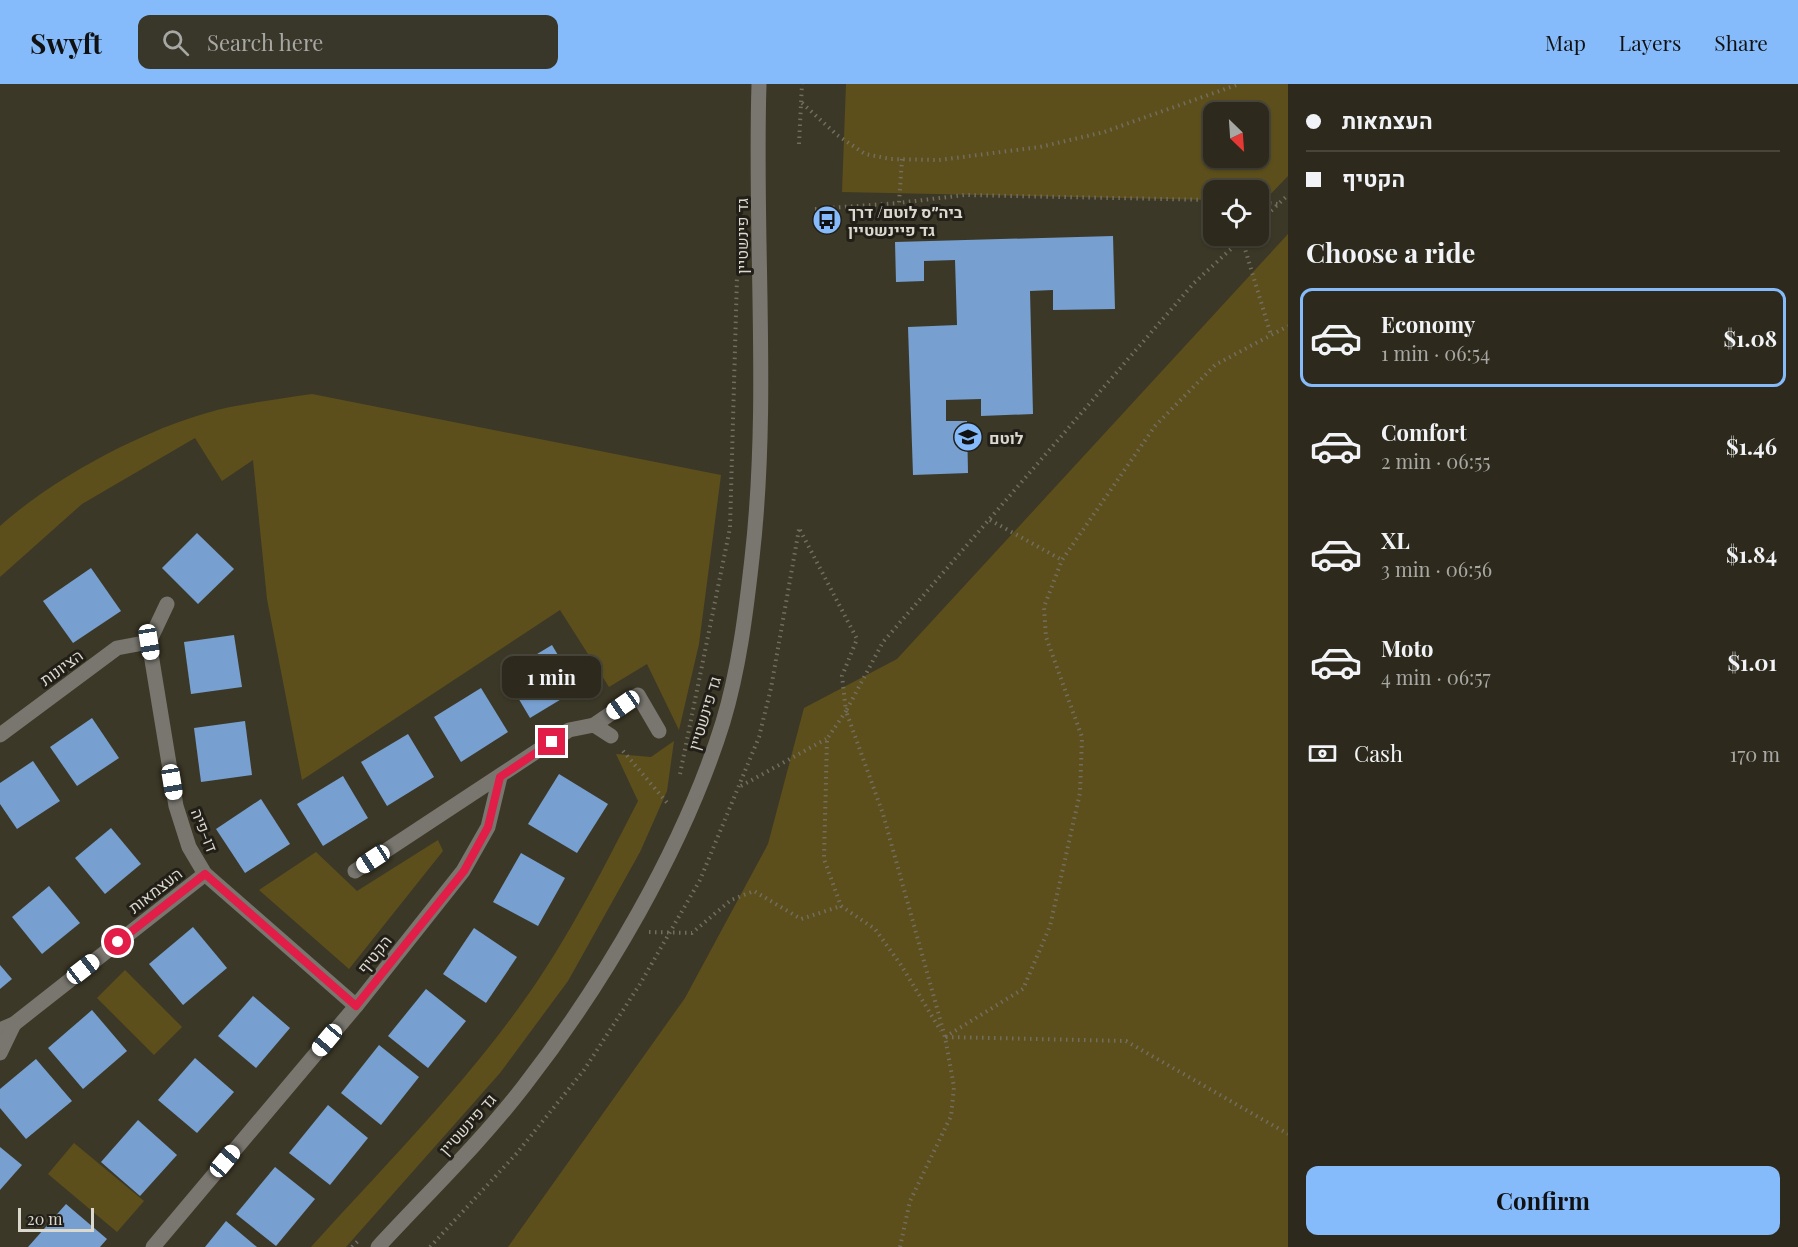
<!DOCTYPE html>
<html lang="en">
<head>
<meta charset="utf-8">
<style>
	body { margin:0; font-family:"Playfair Display",Heebo,serif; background:#39362a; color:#f1f3f6; height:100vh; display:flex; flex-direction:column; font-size:22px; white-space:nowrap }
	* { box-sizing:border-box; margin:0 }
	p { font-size:20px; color:#a7a7a4 }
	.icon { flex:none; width:33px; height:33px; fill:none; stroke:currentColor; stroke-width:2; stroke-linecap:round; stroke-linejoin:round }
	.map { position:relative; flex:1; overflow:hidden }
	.panel { display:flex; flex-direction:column; background:#2d2a1d; width:510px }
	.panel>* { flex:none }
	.top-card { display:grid; align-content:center; height:132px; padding:0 18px; background:#2d2a1d }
	.needle { width:39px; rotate:155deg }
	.tools { position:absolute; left:1203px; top:18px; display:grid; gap:12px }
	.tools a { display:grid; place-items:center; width:66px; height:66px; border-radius:12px; background:#2d2a1d; box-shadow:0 2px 4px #0004,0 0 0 2px #48463b; font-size:30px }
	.scale { position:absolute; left:18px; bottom:15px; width:76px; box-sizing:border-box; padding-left:6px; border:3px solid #dbd8ce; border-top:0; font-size:16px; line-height:21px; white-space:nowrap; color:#dbd8ce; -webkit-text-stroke:4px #211f18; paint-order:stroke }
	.end { position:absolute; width:27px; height:27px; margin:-14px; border:8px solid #e11d48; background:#fff; box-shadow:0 0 0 3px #fff }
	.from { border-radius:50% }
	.bubble { position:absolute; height:42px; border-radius:12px; background:#2d2a1d; box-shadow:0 2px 4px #0004,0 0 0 2px #48463b; font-size:20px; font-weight:700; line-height:42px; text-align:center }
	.car { position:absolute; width:18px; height:36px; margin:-18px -9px; border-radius:8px; box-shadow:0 0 4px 2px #0007; background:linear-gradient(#fff 24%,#345 0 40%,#fff 0 76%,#345 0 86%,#fff 0) }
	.top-card b { display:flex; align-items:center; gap:21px; height:57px; font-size:22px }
	.top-card b+b { border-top:2px solid #48463b }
	.top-card i { width:15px; height:15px; background:#f1f3f6 }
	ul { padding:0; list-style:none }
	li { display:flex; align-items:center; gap:18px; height:99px; margin:0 12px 9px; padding:0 6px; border:3px solid transparent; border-radius:12px }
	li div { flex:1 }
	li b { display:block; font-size:22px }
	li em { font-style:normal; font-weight:700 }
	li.active { border-color:#86bbfb }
	li>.icon { width:54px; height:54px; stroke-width:1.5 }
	h2 { padding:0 18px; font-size:27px; line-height:72px }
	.pay { display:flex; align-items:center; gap:15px; height:66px; padding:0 18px; font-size:22px }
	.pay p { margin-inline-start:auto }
	.action { display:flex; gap:12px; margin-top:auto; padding:12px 18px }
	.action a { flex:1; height:69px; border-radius:12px; background:#86bbfb; color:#111; font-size:24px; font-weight:700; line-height:69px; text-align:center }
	header { display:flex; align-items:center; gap:36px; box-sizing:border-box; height:84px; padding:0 30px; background:#86bbfb; color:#111 }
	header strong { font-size:28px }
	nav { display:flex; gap:33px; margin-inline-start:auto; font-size:21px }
	.search { width:420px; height:54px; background:#39362a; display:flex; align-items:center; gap:15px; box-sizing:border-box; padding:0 21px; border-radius:12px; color:#a7a7a4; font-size:22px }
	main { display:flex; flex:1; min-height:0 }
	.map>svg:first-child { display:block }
</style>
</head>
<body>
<header>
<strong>Swyft</strong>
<div class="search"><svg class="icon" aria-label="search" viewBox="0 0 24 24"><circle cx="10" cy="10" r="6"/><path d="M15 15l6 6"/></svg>Search here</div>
<nav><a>Map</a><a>Layers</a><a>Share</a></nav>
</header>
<main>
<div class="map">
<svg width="1288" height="1163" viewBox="0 0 1288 1163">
	<rect width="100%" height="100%" fill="#3c3827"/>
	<g fill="#5c4f1c" fill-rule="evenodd">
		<path d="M846,0H1288V92L1264,117H1259L1258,106H1214L1213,116L842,108ZM1258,28V74H1214V28Z"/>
		<path d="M1288,150V1163H508L685,914L768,760L804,624L897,575Z"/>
		<path d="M312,310L721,391L699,560L679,646L647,580L609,603L560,526L302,696L267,515L253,376L222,397L195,354L82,420L0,493V442C57,391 155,339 230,323C257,318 285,314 312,310Z"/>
		<path d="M674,657L667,707L640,768L568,897L500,989L346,1163H311C378,1089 449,1017 509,937C561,869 599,793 638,717L616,670L651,673Z"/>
		<path d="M438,756L443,767L349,885L259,806L316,768L357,807Z"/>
		<path d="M125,886L182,943L154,971L97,914Z"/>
		<path d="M74,1059L144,1117L117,1148L48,1090Z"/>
	</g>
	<g fill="#779fcf">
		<path d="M1113,152L1115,225L1053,226V206L1030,207L1033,330L981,332V315L946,316V337H967L968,389L913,391L908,243L957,241L955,176L924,177V197L896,198L895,158Z"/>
		<path d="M197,449L234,485L198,520L162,484Z"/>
		<path d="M91,484L121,527L73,559L43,517Z"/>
		<path d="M234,551L242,603L191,610L184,558Z"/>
		<path d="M552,561L578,605L530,634L504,590Z"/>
		<path d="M481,604L508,648L461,678L434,633Z"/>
		<path d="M92,634L119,674L77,702L50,663Z"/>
		<path d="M245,637L252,691L201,698L194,644Z"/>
		<path d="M408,650L434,693L387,722L361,678Z"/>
		<path d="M33,677L60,717L17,745L0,720V699Z"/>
		<path d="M559,690L608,720L577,769L528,740Z"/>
		<path d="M343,692L368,734L323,762L297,720Z"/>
		<path d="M261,715L290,760L245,789L216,745Z"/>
		<path d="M111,744L141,780L105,810L75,774Z"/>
		<path d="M521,769L565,794L538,842L493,818Z"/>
		<path d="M49,802L80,839L42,870L12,833Z"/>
		<path d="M193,843L227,884L183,921L149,880Z"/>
		<path d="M474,844L517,873L486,919L443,890Z"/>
		<path d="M0,881L12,895L0,905Z"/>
		<path d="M426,905L466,937L428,984L388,952Z"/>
		<path d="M253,912L290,944L256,984L218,952Z"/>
		<path d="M92,926L127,967L83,1005L48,964Z"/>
		<path d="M379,961L419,993L381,1041L341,1009Z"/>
		<path d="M195,974L234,1008L197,1049L158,1016Z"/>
		<path d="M36,975L72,1017L26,1055L0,1024V1005Z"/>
		<path d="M328,1021L368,1054L330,1101L289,1069Z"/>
		<path d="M138,1036L177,1071L140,1112L101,1078Z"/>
		<path d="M0,1063L22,1081L0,1106Z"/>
		<path d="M275,1083L315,1115L276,1162L236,1130Z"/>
		<path d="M66,1120L107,1155L100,1163H28Z"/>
		<path d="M226,1137L257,1163H205Z"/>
	</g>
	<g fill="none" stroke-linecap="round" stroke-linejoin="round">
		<g stroke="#726e5f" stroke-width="4" stroke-dasharray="1.5 4.5" stroke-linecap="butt">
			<path d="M802,19L837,51L865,70L891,75L939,76L1040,63L1104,48L1239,0"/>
			<path d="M799,60L802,0"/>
			<path d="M902,75L899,119L964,111L1214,116"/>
			<path d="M1258,118L1278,120"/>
			<path d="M815,125L899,119"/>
			<path d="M1258,139L1288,111"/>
			<path d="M1242,155L1271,251"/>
			<path d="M990,436L1062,476"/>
			<path d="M800,446L857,555L842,592L846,627L827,655L824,775L841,822L875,845L901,881L941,947"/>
			<path d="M623,667L669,721"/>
			<path d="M680,690L730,444L737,193"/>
			<path d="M741,702L826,655"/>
			<path d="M649,848L692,849L731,816L754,807L801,835L841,822"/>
			<path d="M945,953L1023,905L1050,842L1080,709L1082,653L1046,553L1044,523L1062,476L1155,342L1215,281L1288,242"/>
			<path d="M946,953L1126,957L1288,1050"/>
			<path d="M445,1060L478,1023"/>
			<path d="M352,1163L360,1155"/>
			<path d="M430,1163L517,1069L584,986L640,900L700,796L759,653L771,604L799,445"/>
			<path d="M900,1163L910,1117L951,1032L954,1003L945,953L883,730L846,627L883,558L1194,199L1245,152"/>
		</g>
		<g stroke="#78766e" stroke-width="15">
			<path d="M167,520L149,558L176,722L189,763L205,790L356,922"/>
			<path d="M594,641L638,611L659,647"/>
			<path d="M0,651L117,564L149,558"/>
			<path d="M355,787L569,646L594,641L611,652"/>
			<path d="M0,946L14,940L205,790"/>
			<path d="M0,969L14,940"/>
			<path d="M153,1163L356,922L463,787L488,743L500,693"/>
			<path d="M378,1163C427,1110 480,1059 524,1002C604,899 684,763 723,638C739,585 746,528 752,474C770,317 754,157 759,0"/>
		</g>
	</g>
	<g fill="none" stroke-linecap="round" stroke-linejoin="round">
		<path stroke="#e11d48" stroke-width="8" d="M118,858L205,790L356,922L464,787L488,743L500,693L552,658"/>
	</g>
	<defs>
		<g id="bus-disc" transform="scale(1.5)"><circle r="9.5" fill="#86bbfb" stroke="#211f18"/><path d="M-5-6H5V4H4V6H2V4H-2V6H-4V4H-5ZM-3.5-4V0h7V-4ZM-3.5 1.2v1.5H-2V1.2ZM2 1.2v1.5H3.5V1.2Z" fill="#111"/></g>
		<g id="school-disc" transform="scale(1.5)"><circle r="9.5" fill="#86bbfb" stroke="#211f18"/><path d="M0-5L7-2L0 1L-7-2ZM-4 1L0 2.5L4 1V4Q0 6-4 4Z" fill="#111"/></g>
	</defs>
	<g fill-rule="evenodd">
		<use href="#bus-disc" x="827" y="136"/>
		<use href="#school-disc" x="968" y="353"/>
	</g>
	<g text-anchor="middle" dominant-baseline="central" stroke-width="6" stroke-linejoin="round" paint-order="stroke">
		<g font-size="16" font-weight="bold" fill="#dbd8ce" stroke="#211f18" text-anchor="start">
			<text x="848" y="127">ביה״ס לוטם/ דרך<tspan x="848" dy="18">גד פיינשטיין</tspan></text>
			<text x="989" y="353">לוטם</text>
		</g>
		<g font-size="16" fill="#dbd8ce" stroke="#211f18">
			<text transform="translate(741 152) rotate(-90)">גד פינשטיין</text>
			<text transform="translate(61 583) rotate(-36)">הציונות</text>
			<text transform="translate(704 629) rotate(-73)">גד פינשטיין</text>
			<text transform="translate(205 746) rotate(68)">דו-פיה</text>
			<text transform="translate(155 806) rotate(-38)">העצמאות</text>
			<text transform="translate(374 870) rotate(-51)">הקטיף</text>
			<text transform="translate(467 1040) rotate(-48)">גד פינשטיין</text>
		</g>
	</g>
</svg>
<div class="tools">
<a><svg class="needle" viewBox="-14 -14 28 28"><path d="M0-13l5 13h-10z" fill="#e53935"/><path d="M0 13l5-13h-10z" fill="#a7a7a4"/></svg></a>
<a><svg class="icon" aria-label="locate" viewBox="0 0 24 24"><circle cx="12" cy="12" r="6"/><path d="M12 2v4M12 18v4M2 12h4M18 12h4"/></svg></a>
</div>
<div class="scale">20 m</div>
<i class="end from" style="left:118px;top:858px"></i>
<i class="end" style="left:552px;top:658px"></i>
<div class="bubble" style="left:502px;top:572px;width:99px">1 min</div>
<i class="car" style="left:149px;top:558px;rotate:171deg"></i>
<i class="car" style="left:623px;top:621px;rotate:235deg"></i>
<i class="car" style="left:172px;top:698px;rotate:171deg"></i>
<i class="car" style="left:373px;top:775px;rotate:237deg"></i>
<i class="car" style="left:83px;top:885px;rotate:52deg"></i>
<i class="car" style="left:327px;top:956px;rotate:220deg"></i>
<i class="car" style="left:225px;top:1077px;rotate:40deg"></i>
</div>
<section class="panel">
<div class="top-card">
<b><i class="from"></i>העצמאות</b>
<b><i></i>הקטיף</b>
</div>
<h2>Choose a ride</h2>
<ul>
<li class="active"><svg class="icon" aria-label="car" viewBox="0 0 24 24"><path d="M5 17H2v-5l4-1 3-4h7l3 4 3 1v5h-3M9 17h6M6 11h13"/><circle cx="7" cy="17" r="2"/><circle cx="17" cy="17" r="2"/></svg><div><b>Economy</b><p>1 min · 06:54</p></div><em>$1.08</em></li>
<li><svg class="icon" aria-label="car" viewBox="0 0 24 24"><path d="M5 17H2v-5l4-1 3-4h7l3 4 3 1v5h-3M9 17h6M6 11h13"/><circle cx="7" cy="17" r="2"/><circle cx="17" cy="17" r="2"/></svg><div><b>Comfort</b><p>2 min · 06:55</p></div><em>$1.46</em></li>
<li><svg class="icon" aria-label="car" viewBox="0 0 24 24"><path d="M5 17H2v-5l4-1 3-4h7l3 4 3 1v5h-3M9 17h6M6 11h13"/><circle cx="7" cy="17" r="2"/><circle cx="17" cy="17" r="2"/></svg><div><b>XL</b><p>3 min · 06:56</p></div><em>$1.84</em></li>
<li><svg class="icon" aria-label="car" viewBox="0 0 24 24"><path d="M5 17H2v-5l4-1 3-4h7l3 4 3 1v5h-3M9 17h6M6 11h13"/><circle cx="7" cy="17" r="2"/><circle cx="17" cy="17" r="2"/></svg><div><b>Moto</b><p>4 min · 06:57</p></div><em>$1.01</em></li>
</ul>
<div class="pay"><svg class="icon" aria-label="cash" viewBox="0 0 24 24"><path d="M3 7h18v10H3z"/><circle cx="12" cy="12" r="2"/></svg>Cash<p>170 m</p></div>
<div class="action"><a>Confirm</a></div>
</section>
</main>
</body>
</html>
